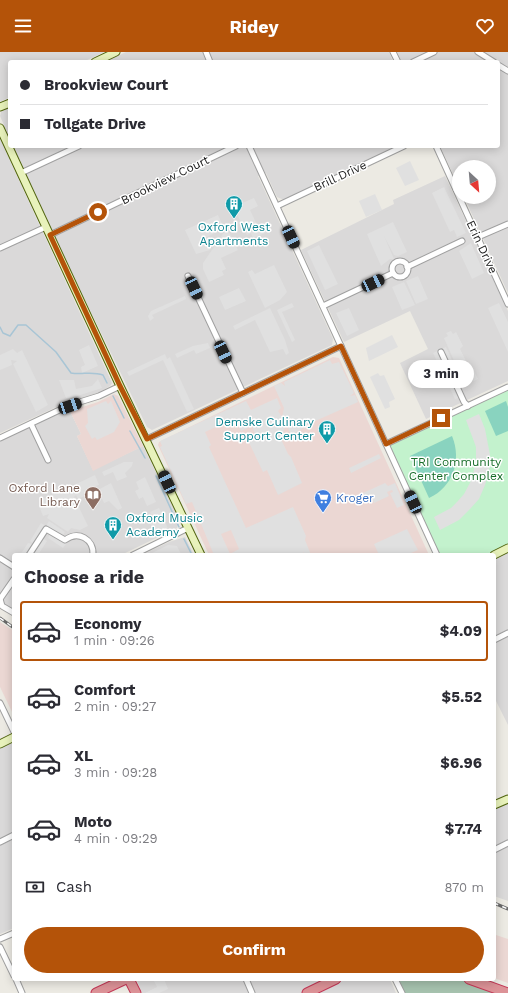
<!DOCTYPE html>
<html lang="en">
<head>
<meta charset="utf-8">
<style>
	body { margin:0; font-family:"Work Sans",sans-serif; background:#f2f2f3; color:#2b2b33; height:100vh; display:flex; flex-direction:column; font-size:15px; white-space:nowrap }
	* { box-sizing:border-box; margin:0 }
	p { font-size:13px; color:#7c7c81 }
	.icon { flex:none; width:22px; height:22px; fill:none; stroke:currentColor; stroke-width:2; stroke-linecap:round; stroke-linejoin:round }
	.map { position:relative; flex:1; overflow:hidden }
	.drawer { position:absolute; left:12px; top:501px; width:484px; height:428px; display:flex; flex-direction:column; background:#fff; border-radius:4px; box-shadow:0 2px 10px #0003 }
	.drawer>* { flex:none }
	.top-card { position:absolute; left:8px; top:8px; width:492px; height:88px; border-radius:4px; box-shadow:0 2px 10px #0003; display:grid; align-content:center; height:88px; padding:0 12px; background:#fff }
	.needle { width:26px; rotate:154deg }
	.tools { position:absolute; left:452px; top:108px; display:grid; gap:8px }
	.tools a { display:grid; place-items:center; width:44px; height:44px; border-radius:50%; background:#fff; box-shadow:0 2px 10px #0003; font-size:20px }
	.end { position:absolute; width:18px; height:18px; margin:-9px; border:5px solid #b45309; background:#fff; box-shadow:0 0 0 2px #fff }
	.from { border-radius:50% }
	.bubble { position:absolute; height:28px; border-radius:14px; background:#fff; box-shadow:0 2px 10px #0003; font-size:13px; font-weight:700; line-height:28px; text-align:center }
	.car { position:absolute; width:12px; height:24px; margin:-12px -6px; border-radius:5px; box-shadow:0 0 3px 1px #0007; background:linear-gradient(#222 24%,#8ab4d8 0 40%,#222 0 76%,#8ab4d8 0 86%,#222 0) }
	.top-card b { display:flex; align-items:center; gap:14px; height:38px; font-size:15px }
	.top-card b+b { border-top:1px solid #e1e1e2 }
	.top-card i { width:10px; height:10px; background:#2b2b33 }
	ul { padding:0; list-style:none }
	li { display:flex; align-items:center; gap:12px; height:60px; margin:0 8px 6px; padding:0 4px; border:2px solid transparent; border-radius:4px }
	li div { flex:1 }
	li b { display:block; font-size:15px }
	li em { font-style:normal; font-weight:700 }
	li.active { border-color:#b45309 }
	li>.icon { width:36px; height:36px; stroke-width:1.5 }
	h2 { padding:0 12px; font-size:18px; line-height:48px }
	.pay { display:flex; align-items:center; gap:10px; height:44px; padding:0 12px; font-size:15px }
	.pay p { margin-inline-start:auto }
	.button { display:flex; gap:8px; margin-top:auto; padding:8px 12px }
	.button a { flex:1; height:46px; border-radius:24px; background:#b45309; color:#fff; font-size:16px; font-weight:700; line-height:46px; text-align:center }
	header { display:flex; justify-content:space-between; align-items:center; height:52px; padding:0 12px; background:#b45309; color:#fff; font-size:18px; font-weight:700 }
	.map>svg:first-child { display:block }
</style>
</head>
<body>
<header><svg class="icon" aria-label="menu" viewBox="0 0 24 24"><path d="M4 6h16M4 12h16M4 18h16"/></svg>Ridey<svg class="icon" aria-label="heart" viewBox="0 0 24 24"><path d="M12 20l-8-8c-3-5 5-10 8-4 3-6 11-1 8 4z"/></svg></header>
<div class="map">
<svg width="508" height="941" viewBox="0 0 508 941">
	<rect width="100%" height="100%" fill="#eceae3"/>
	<g fill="#dad9d9">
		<path d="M0,0H104L83,10H10V45L0,50Z"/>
		<path d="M126,0H389L393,10H105Z"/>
		<path d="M397,0H508V241L464,145H489V115H459V135L440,94H498V10H402Z"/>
		<path d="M10,55V87L0,64L1,60Z"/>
		<path d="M0,87L112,331L110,334L100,340L65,351L0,381Z"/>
		<path d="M13,94H397L284,148L277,145L266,121L258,124L333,287L332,293L152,378L147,375L69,215Z"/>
		<path d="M445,124L508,259V329L426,367L400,311L428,297L410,259L344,290L301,198L394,152L393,148Z"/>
		<path d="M69,357L81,382L77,384L93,418L143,394L180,469L177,476L121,503H14V558L0,549V389Z"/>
		<path d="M185,485L194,503H141L169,490Z"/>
		<path d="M508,500V673L494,645V507Z"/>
		<path d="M14,690V876L0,882V696Z"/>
		<path d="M508,750V849L494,844V756Z"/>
		<path d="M137,927H390L396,941H142L137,929Z"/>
	</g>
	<g fill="#ebd7d3">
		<path d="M333,305L339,306L429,503H209L158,393L159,390Z"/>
		<path d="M114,342L118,344L143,394L93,419L77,384L81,382L70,359L98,350Z"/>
		<path d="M0,570L14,579V664L0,635Z"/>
		<path d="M496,883L508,887V931L494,926V886Z"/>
	</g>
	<path fill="#a6c2ae" d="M395,927H469L508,941H402Z"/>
	<path fill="#c3f2cd" d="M508,335V496L494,503H437L386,392Z"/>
	<g fill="#89d3bf">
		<path d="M506,349L508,355V379L496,384L485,359Z"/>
		<path d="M452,384C462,408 453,435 429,446L410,404Z"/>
	</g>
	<g fill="#e0e0e0" fill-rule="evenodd">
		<path d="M410,109L419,128L405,134L396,116Z"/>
		<path d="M444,135L466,181L457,185L454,178L450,180L432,141Z"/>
		<path d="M375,142L382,158L366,165L359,149Z"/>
		<path d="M254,146L258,154L250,158L257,173L266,170L270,179L253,186L251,181L247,183L236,160L240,158L238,153Z"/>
		<path d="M218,163L224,176L205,186L210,198L196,202L185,178Z"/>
		<path d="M393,170L407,200L398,204L394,203L384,184L394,207H390L381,214L367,182Z"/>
		<path d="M227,176L238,198L221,206L226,217L222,219L224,223L209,230L203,217V211Z"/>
		<path d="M471,191L484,221L472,227L459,199Z"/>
		<path d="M319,193L338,232L325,238L307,199Z"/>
		<path d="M274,213L287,240L280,248L265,256L248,220L252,218L255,222Z"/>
		<path d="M418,224L428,247L416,252L406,229Z"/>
		<path d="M404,230L415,253L402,258L392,235Z"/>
		<path d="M239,236L246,249L225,258L219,245Z"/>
		<path d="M185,244L186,247L152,263L154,266L150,269L148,264L151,259Z"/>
		<path d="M292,251L294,255L282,260L295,288L292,290L277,258Z"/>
		<path d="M499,251L508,270V300L488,256Z"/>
		<path d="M270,256L285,288L289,301L286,303L283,297L270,300L255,268L235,278L233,274Z"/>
		<path d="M349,256L359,278L347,284L336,261Z"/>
		<path d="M451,279L453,282L456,280L463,294L460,297L467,311H470L478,327L474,329L466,326L462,327L444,286L448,284L446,281Z"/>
		<path d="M392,283L398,295L369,309L366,296Z"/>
		<path d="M208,291L210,296L196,302L194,298L177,306L175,302L193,294Z"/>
		<path d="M89,293L98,314L82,321L81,315L85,313L79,298Z"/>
		<path d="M446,295L463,332L460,334L459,346L455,347L433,301Z"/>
		<path d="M13,297L17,301L22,298L48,353L36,360L13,312L17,309L11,308L12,313L0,318V303Z"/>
		<path d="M165,302L167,307L170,305L194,357L187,360L163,308L129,324L127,320Z"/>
		<path d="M330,308L332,312L339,310L354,341L350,344L355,343L358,350L304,374L302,377L291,383L287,374L291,371L288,366L281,387L288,402L291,405L302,431L278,443L267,418L263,420L247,386L255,382L252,374L241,379L235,366L205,380L211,393L209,395L246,476L293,455L306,484L305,488L311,503H305L303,499L304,503H214L192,450L186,452L160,395L162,394L160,389L246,349L251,358L277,346L281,356L278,359L282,365L284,356L274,334L281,331L285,334L284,330ZM231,478L239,497L230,502L221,482Z"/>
		<path d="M378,321L380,324L384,323L395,347L389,350L390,355L385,357L370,325Z"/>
		<path d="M98,327L102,336L71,346H66L59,328H74L76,337L92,334Z"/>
		<path d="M106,349L108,352L111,349L120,370L114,380L97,388L95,385L92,387L91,385L85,374L88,371L87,357Z"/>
		<path d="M479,362L485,377L490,403L489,419L485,433L479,447L470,457L459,468L440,478L434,465L451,456L457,450L464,442L472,427L476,409V395L466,368Z"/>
		<path d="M379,402L381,406L351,421L349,416Z"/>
		<path d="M124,410H133L132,414L125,421L127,425L117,429L113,420L104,424L102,420Z"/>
		<path d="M95,423L99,433L95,434L97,438L78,447L76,443L74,445L88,474L80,478L71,476L68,480L47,466L49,462L43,464L39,454L43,452L41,448L64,437L66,441L71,439L70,435Z"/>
		<path d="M145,425L156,450L147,454L143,445L139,447L135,439L139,437L136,430Z"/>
		<path d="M111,431L122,456L118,458L109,449L104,451L98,438Z"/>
		<path d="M385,431L388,434L395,431L404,453L397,456L390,441L393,440L392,438L387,440L389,444L374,451L372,447L366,449L363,441Z"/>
		<path d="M159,456L169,479L156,485L149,469L153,467L150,460Z"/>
		<path d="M49,469L65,480L63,483L66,492L63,496L48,486L50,482L48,481L43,486L47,489L38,503H20L28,491L33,492L30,489L41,471L46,474Z"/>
		<path d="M407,477L418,498L406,503H379L374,492Z"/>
		<path d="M168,493L177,494L181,502L148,503Z"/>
		<path d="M153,927H164L168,937L159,941H145L157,935Z"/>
	</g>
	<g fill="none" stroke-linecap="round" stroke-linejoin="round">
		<g stroke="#a8c5d5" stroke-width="1.5">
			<path d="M0,275L3,281L10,284L18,273H26L56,300L71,321C82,323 92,319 103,323L107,331"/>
			<path d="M113,344L124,366"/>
			<path d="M130,379L145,406"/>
			<path d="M156,424L179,475"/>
			<path d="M184,487L192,503"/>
		</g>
		<g stroke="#a0a0a0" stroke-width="7">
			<g id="street">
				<path d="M206,0L210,10"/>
				<path d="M393,0L398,10"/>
				<path d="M478,0L494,10"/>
				<path d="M413,10L434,0"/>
				<path d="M498,13L508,19"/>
				<path d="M249,94L437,503"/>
				<path d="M436,94L508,252"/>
				<path d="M21,121L79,94"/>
				<path d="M277,154L404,94"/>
				<path d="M50,183L236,94"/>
				<path d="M478,185L508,172"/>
				<path d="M0,196L46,175"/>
				<circle cx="400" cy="217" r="8"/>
				<path d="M407,215L462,189"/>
				<path d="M188,224L243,341"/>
				<path d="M323,254L393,221"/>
				<path d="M441,300L464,350L468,354"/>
				<path d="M31,372L48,408"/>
				<path d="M0,386L70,353L99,344L120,334"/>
				<path d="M147,387L341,294"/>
				<path d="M386,392L508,335"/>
				<path d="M29,503L46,477L65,488C78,478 94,487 93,503"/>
				<path d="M133,503L188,476"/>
				<path d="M0,506L14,515"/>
				<path d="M0,547L14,527"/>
				<path d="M0,547L2,554L14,561"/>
				<path d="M494,588L508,581"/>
				<path d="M0,651L14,680"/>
				<path d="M0,790L14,783"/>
				<path d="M494,798L508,791"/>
				<path d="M0,887L14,881"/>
				<path d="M0,895L14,924"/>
				<path d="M16,927L22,941"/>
				<path d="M246,927L252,941"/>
				<path d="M395,927L402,941"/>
			</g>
		</g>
		<g stroke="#526510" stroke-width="9">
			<g id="secondary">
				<path d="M95,10L116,0"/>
				<path d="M0,55L10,51"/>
				<path d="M0,76L120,334L201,503"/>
				<path d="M494,503L508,496"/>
				<path d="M0,692L14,685"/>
				<path d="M494,753L508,747"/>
			</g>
		</g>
		<g stroke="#c33756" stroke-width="11">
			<g id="highway">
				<path d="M129,927L136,941"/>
				<path d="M469,927L508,941"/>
				<path d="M96,941L126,927"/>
				<path d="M307,941L336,927"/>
			</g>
		</g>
		<use href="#street" stroke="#fff" stroke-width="5"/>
		<use href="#secondary" stroke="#e8f2bb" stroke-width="7"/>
		<use href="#highway" stroke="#dc9297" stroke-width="9"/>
		<g stroke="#6a6a6a" stroke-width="3">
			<g id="rail">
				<path d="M0,566L14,576"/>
				<path d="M494,851L508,857"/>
			</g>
		</g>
		<use href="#rail" stroke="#fff" stroke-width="1.5" stroke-dasharray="4.5" stroke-linecap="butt"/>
	</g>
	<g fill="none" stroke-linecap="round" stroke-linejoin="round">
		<path stroke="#b45309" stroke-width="5" d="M98,160L50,183L120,334L147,387L341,294L386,392L441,366"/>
	</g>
	<defs>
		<g id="building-pin" transform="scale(0.9)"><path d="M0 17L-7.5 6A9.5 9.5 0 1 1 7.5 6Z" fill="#0f9aa8" stroke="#fff"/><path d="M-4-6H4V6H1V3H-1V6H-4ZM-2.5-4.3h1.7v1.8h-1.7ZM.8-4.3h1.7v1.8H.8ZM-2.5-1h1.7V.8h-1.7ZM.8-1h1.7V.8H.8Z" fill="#fff"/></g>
		<g id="library-pin" transform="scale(0.9)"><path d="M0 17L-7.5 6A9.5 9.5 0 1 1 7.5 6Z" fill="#8d6e63" stroke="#fff"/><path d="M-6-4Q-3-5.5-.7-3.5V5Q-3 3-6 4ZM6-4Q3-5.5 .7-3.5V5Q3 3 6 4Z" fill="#fff"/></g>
		<g id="supermarket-pin" transform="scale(0.9)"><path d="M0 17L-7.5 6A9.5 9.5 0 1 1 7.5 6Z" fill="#3f7fe0" stroke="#fff"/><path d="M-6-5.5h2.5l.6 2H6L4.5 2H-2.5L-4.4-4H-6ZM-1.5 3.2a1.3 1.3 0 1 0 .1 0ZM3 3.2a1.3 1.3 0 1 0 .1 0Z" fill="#fff"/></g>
	</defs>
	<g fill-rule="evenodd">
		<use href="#building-pin" x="234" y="152"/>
		<use href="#building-pin" x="327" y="377"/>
		<use href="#library-pin" x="93" y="443"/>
		<use href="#supermarket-pin" x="323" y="446"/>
		<use href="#building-pin" x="113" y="473"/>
	</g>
	<g text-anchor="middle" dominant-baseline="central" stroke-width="3" stroke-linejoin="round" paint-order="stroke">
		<g font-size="12" fill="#1c1c1c" stroke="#fff">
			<text transform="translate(340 124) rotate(-25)">Brill Drive</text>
			<text transform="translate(165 128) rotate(-26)">Brookview Court</text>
			<text transform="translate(482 195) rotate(65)">Erin Drive</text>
		</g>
		<g font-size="12" fill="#0d838f" stroke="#fff">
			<text x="234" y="175">Oxford West<tspan x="234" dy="14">Apartments</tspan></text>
			<text x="314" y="370" text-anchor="end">Demske Culinary<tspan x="314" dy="14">Support Center</tspan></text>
			<text x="126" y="466" text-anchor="start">Oxford Music<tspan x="126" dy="14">Academy</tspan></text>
		</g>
		<g font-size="12" fill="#176d29" stroke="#fff">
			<text x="456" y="410">TRI Community<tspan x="456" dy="14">Center Complex</tspan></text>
		</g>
		<g font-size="12" fill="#785e54" stroke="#fff" text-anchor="end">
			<text x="80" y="436">Oxford Lane<tspan x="80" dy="14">Library</tspan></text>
		</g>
		<g font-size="12" fill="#366cbe" stroke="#fff" text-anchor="start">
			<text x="336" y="446">Kroger</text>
		</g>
	</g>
</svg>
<div class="tools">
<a><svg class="needle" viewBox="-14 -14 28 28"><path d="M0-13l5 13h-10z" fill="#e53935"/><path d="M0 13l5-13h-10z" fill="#7c7c81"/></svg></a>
</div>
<i class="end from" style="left:98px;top:160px"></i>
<i class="end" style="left:441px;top:366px"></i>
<div class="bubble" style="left:408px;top:308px;width:66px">3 min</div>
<i class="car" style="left:291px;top:185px;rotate:155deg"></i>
<i class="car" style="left:373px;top:231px;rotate:65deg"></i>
<i class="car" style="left:194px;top:236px;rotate:155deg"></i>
<i class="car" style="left:223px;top:300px;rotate:155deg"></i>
<i class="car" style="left:70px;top:354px;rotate:71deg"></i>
<i class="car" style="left:167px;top:430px;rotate:335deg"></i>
<i class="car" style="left:413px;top:450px;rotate:335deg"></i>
<div class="top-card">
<b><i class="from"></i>Brookview Court</b>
<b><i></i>Tollgate Drive</b>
</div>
<section class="drawer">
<h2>Choose a ride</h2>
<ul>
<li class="active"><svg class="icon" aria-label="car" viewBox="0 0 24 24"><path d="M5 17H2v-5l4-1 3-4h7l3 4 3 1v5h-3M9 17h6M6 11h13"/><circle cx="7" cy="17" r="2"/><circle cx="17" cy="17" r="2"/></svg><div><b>Economy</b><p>1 min · 09:26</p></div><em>$4.09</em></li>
<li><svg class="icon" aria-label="car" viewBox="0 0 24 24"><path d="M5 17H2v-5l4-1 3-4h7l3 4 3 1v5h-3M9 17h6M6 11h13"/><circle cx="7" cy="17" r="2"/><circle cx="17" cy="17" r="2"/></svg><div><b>Comfort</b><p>2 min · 09:27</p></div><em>$5.52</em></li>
<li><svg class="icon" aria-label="car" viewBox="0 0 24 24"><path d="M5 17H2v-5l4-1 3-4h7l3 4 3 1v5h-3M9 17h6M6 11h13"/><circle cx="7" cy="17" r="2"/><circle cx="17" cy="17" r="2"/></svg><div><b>XL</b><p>3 min · 09:28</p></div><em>$6.96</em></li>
<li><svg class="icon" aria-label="car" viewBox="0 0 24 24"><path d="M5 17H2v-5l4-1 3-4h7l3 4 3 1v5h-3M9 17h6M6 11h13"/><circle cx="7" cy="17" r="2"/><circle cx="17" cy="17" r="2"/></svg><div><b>Moto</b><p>4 min · 09:29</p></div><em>$7.74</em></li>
</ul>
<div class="pay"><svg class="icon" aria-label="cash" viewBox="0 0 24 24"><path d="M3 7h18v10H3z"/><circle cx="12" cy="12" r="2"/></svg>Cash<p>870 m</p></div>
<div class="button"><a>Confirm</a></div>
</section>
</div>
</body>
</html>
